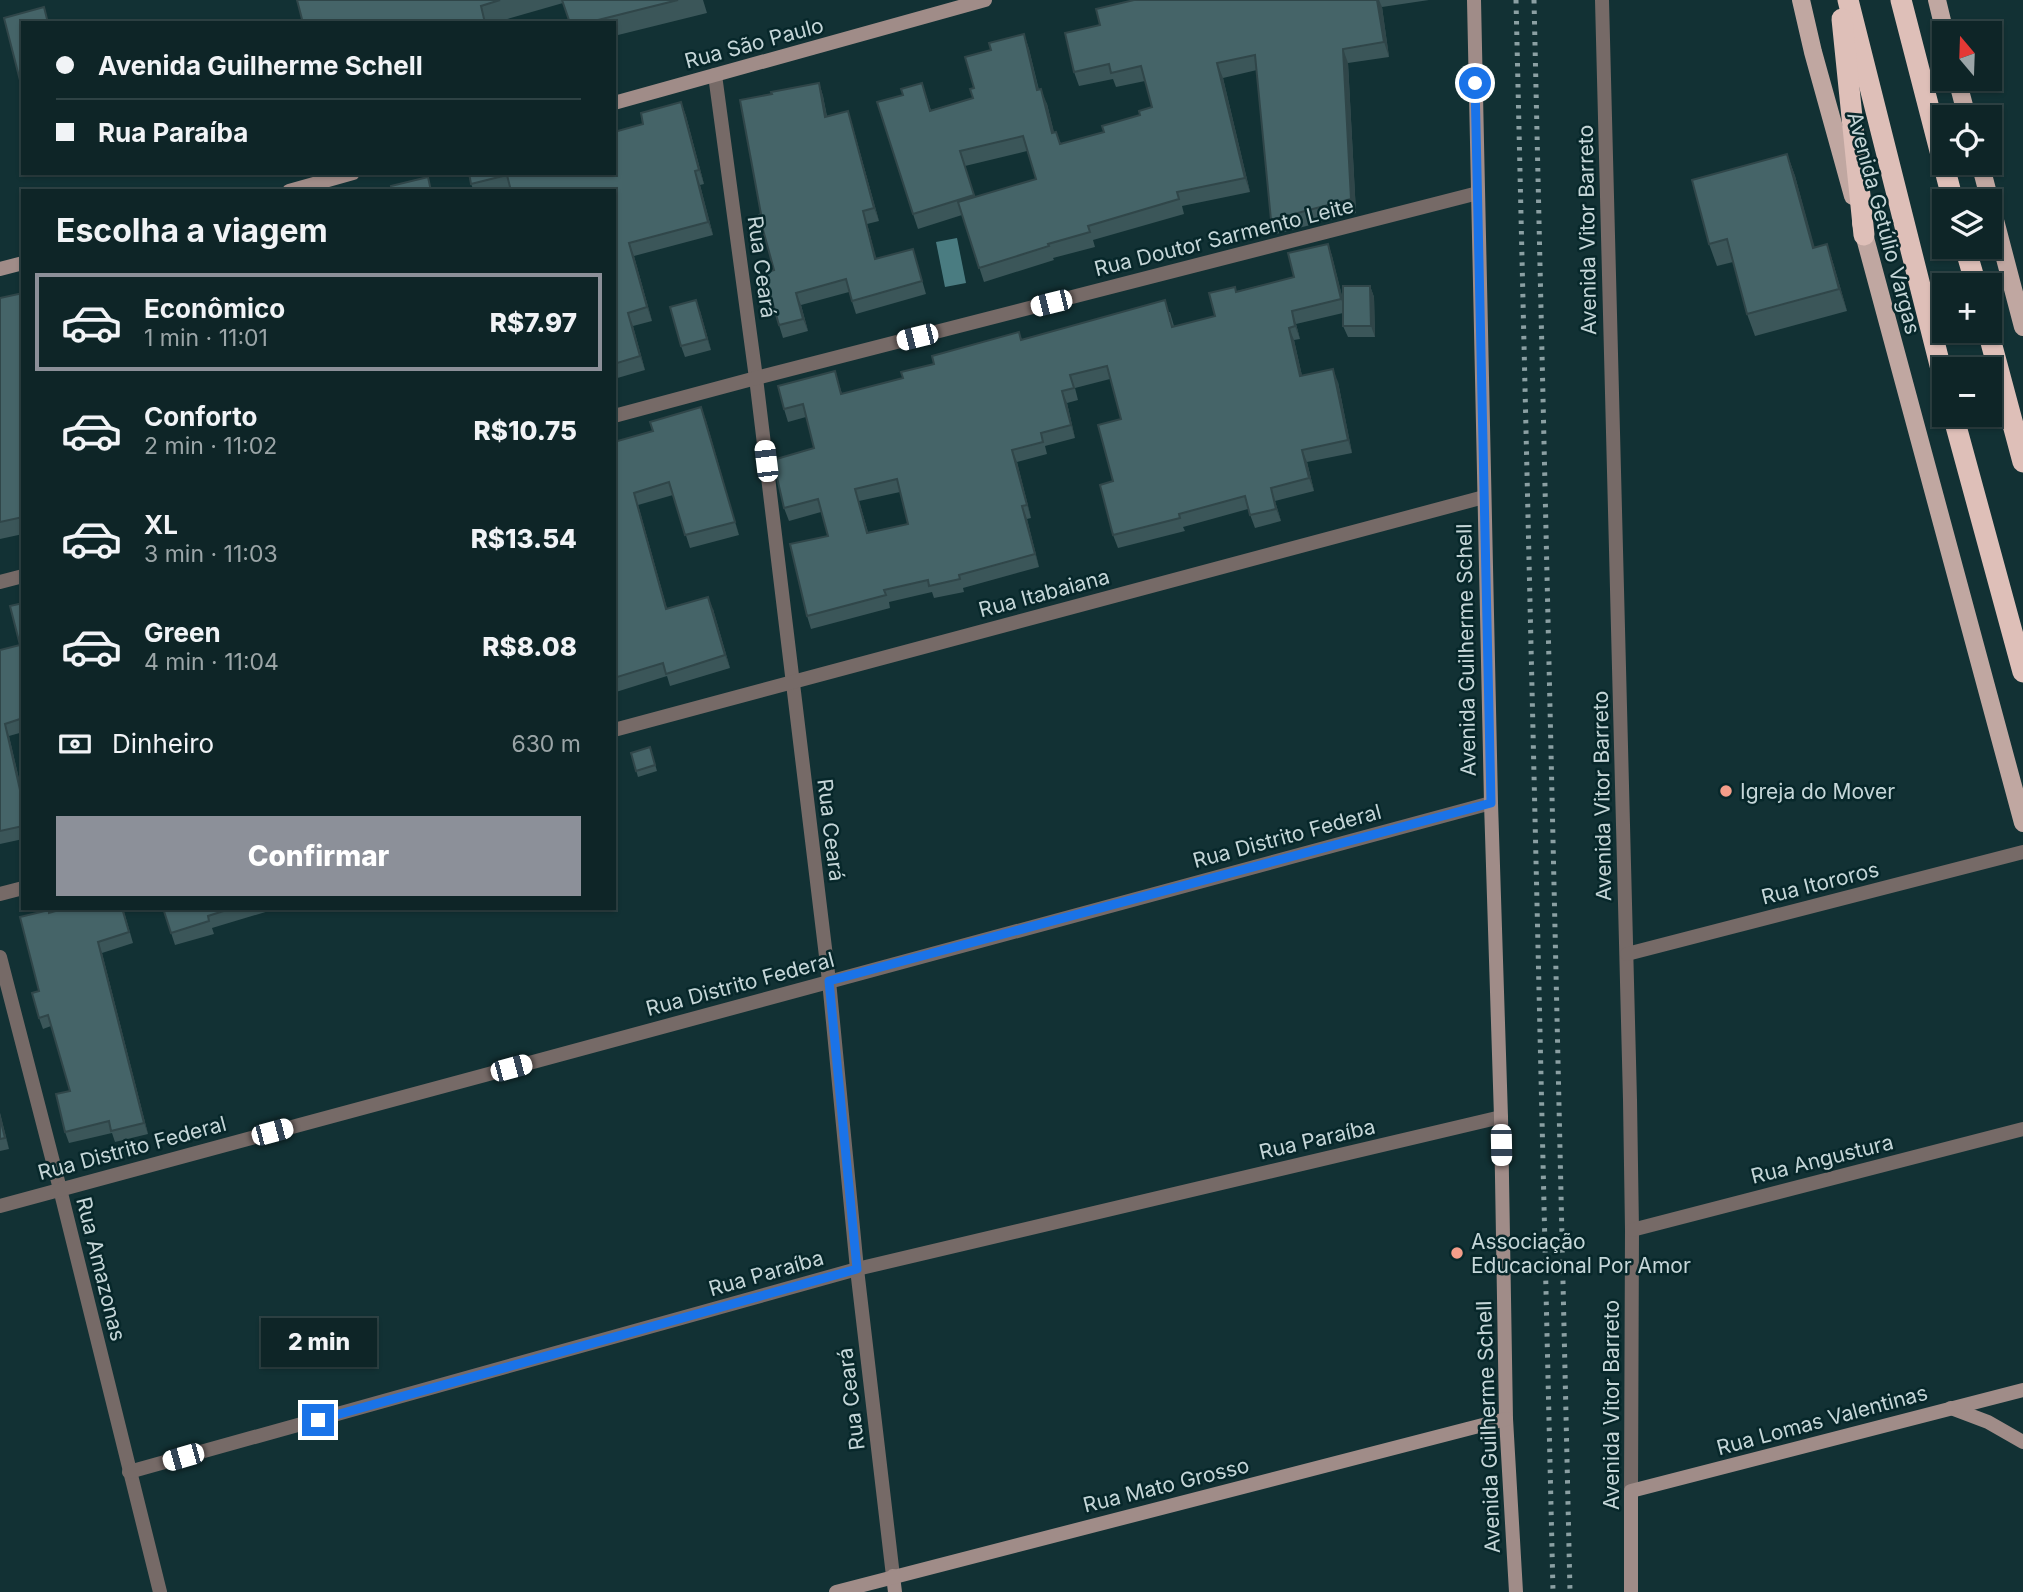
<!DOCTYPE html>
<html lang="pt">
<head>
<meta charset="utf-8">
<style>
	body { margin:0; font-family:Inter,sans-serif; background:#172d2f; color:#f1f3f6; height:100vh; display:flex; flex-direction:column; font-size:26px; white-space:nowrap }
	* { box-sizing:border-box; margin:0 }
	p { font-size:23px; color:#9ba5a7 }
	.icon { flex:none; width:38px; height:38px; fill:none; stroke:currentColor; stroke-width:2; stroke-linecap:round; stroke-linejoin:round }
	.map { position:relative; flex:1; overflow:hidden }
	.sheet { position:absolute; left:21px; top:189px; width:595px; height:721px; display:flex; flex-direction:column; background:#0e2527; border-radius:0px; box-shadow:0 2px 5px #0004,0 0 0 2px #2e4244 }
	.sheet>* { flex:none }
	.hud { position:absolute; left:21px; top:21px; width:595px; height:154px; border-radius:0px; box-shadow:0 2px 5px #0004,0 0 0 2px #2e4244; display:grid; align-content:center; height:154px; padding:0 35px; background:#0e2527 }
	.needle { width:46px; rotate:341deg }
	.controls { position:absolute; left:1932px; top:21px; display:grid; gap:14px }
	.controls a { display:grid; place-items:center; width:70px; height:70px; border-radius:0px; background:#0e2527; box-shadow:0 2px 5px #0004,0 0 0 2px #2e4244; font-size:35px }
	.end { position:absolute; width:32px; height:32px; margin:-16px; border:9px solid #1a73e8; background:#fff; box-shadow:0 0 0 4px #fff }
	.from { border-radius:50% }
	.bubble { position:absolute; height:49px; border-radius:0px; background:#0e2527; box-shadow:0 2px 5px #0004,0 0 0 2px #2e4244; font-size:23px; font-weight:800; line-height:49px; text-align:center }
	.car { position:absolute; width:21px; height:42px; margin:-21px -10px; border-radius:9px; box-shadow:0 0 5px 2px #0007; background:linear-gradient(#fff 24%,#345 0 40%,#fff 0 76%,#345 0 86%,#fff 0) }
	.hud b { display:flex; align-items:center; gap:24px; height:66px; font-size:26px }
	.hud b+b { border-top:2px solid #2e4244 }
	.hud i { width:18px; height:18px; background:#f1f3f6 }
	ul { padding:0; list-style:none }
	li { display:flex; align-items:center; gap:21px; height:98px; margin:0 14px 10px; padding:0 21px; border:4px solid transparent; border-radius:0px }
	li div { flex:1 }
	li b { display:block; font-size:26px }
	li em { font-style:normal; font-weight:800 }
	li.on { border-color:#8c9099 }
	li>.icon { width:63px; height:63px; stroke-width:1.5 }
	h2 { padding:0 35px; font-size:32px; line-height:84px }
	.pay { display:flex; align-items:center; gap:18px; height:77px; padding:0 35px; font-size:26px }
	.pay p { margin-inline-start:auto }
	.primary-button { display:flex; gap:14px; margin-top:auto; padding:14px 35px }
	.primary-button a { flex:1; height:80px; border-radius:0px; background:#8c9099; color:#fff; font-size:28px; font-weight:800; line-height:80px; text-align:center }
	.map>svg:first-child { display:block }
</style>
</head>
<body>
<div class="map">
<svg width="2023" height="1592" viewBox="0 0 2023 1592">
	<rect width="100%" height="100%" fill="#123134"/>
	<path fill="#4a7c81" d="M957,238L966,283L945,287L936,242Z"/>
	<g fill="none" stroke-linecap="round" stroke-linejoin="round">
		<g stroke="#766a67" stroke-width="14">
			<path d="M1602,0L1630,1100L1632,1230L1631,1491"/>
			<path d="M715,75L756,378L829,981L857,1269L893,1576"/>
			<path d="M614,416L756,378L1478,193"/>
			<path d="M0,582L23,576"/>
			<path d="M614,730L1484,497"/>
			<path d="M0,894L23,888"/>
			<path d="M1627,954L2023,852"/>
			<path d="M0,957L60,1189L160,1592"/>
			<path d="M0,1206L1491,803"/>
			<path d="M1632,1230L2023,1129"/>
			<path d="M129,1472L857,1269L1501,1117"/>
		</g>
		<g stroke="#a08c88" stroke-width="14">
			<path d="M1474,0L1491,803L1501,1117L1506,1419L1516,1592"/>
			<path d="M614,103L985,0"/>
			<path d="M289,191L353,173"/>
			<path d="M0,269L23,263"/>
			<path d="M1951,1408L1988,1422L2023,1442"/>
			<path d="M893,1576L895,1592"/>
			<path d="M836,1592L1506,1419"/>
			<path d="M1631,1592V1491L2023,1390"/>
		</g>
		<g stroke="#c0a7a1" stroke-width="18">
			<path d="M1801,0L1813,52L1853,196"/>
			<path d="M1937,0L1945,33"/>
			<path d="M1957,79L1967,117"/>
			<path d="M1980,163L2023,327"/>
			<path d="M1861,223L2023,823"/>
		</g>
		<g stroke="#debfb8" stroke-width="21">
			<path d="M1848,0L1944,381"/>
			<path d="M1901,0L1953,201"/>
			<path d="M1842,19L1864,235"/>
			<path d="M1965,247L1976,285"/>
			<path d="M1988,331L2023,462"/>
			<path d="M1953,415L2023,672"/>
		</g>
		<g stroke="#8ba0a3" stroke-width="5" stroke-dasharray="3.5 7" stroke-linecap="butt">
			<path d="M1516,0L1553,1592"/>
			<path d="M1534,0L1570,1592"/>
		</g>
	</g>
	<g fill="#3b5659" fill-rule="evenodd">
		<path d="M297,0H703L707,13L614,36V23H570L563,3L493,23H303Z"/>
		<path d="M1134,0H1429L1382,7L1389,57L1348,63L1356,213L1276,234L1271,220L1257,70L1223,78L1250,192L1182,206L1184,214L1093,240L1095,247L1053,258L1054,260L984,282L962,215L918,229L913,214L903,95L922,83L931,110L973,98L991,50L1024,34L1029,49L1039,90L1047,104L1054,133L1056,132L1061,144L1104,132L1140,115L1152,107L1145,81L1116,87L1113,79L1079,86L1074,72L1100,25ZM1027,151L1036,179L975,197L965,166Z"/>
		<path d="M819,83L823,96L827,116L848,111L852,124L879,221L867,224L876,259L913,249L926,294L856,314L849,292L801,305L808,331L783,338L779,325L774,270L772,94Z"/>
		<path d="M681,102L686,116L704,184L700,185L713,235L634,256L652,321L633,326L645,370L614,379V191L511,189L503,191H474L471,184L643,124Z"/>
		<path d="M1787,154L1795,176L1814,247L1827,244L1834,266L1847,311L1755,336L1747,314L1733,262L1717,266L1709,244Z"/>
		<path d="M1328,244L1332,256L1343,300L1370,286L1374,297L1375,337H1348L1343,326V313L1296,324L1300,339L1294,340L1302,376L1338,382L1352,453L1307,462L1314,491L1275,501L1281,521L1255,528L1248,509L1183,527L1185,531L1118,548L1113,535V481L1121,419L1110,379L1075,388L1078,400L1067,403L1075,438L1045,446L1047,454L1017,462L1031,518L1027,519L1039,567L963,588L964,592L934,598L932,592L889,602L890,608L811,629L807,616L828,536L821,512L789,521L784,508L814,448L806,417L788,422L784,409L835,371L842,394L903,378L934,364L1019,332L1022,340L1170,312L1174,326L1215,316L1237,291L1294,277ZM900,492L908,524L868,532L859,501Z"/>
		<path d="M23,293V534L0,539V298Z"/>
		<path d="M700,311L711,350L685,357L681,346Z"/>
		<path d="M701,407L739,535L690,548L673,495L638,505L667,609H713L730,668L670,686L667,676L616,692L614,688V442L653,431Z"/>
		<path d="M23,603V732L9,736L23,796V839L0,844V650L20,645Z"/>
		<path d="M650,747L657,771L638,777L631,753Z"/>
		<path d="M66,908H123L133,943L102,953L148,1134L115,1142L112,1133L69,1143L65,1132L70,1091L51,1026L43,1029L39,1018V991L50,913Z"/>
		<path d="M163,908H279L212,928L214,934L175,945Z"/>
		<path d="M0,1113L9,1149L0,1151Z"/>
	</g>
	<g fill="#304649">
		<path d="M1377,0H1379L1382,7L1389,57L1384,42Z"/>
		<path d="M1024,34L1029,49L1042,105L1037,90Z"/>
		<path d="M1343,49L1348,63L1356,213L1351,199Z"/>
		<path d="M1217,63L1223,78L1250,192L1245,178Z"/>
		<path d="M819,83L823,96L829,129L825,117Z"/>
		<path d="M1041,89L1047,104L1058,148L1052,133Z"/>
		<path d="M681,102L686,116L704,184L699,170Z"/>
		<path d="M848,111L852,124L879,221L874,208Z"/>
		<path d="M1787,154L1795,176L1821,270L1813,248Z"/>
		<path d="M695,171L700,185L713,235L708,222Z"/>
		<path d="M863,211L867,224L880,271L875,259Z"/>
		<path d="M629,243L634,256L652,321L647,307Z"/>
		<path d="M1328,244L1332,256L1346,312L1341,299Z"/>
		<path d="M1827,244L1834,266L1847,311L1839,289Z"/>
		<path d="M1370,286L1374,297L1375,337L1371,326Z"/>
		<path d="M796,293L801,305L808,331L803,319Z"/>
		<path d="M696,300L700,311L711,350L707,339Z"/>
		<path d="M1292,311L1296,324L1300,339L1295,326Z"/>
		<path d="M628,313L633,326L645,370L640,356Z"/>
		<path d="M1289,328L1294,340L1305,389L1300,376Z"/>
		<path d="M1333,369L1338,382L1352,453L1348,440Z"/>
		<path d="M1062,391L1067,403L1075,438L1071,425Z"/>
		<path d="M701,407L706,420L739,535L735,522Z"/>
		<path d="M1012,450L1017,462L1031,518L1027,505Z"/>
		<path d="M1302,450L1307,462L1314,491L1309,478Z"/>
		<path d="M1271,488L1275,501L1281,521L1276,509Z"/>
		<path d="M634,493L638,505L671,622L666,609Z"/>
		<path d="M1022,506L1027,519L1039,567L1035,554Z"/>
		<path d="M708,597L713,609L730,668L725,655Z"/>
		<path d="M5,724L9,736L23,796V803Z"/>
		<path d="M98,942L102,953L148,1134L144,1123Z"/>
		<path d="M0,1113L9,1149L0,1118Z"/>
	</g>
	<g fill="#456468" stroke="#304649" stroke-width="2" fill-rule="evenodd">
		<path d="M297,0H500L481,6L485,23H303Z"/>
		<path d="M562,0H678L586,23H570Z"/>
		<path d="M1134,0H1377L1384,42L1343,49L1351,199L1271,220L1255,55L1217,63L1245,178L1177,192L1179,199L1088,226L1090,232L1048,244L1049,246L979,268L958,202L1036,179L1023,136L960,151L974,195L913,214L877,102L903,95L901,89L922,83L930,111L973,98L970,89L974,88L965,57L991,50L989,43L1024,34L1037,90L1041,89L1052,133L1056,132L1060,144L1104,132L1102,126L1140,115L1139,111L1152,107L1141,66L1111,73L1109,64L1074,72L1065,33L1100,25L1096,9Z"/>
		<path d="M44,7L48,23H23V92L4,18Z"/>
		<path d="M819,83L825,117L848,111L874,208L863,211L875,259L913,249L922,281L852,301L846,279L796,293L803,319L779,325L764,273L774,270L759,215L761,214L740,100L772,94L771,92Z"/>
		<path d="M681,102L699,170L695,171L708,222L629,243L647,307L628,313L640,356L614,364V191H511L507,175L471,184L469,173H614V132L643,124L641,113Z"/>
		<path d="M1787,154L1813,248L1827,244L1839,289L1747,314L1727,239L1709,244L1692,180Z"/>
		<path d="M428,177L431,191H392L391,186Z"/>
		<path d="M1328,244L1341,299L1292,311L1295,326L1289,328L1300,376L1333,369L1348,440L1302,450L1309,478L1271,488L1276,509L1250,515L1245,496L1179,514L1180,518L1113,535L1100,485L1113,481L1098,425L1121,419L1107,366L1070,375L1074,388L1062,391L1071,425L1041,433L1043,442L1012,450L1027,505L1022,506L1035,554L959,575L960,579L929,586L928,580L884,590L886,595L807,616L790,544L828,536L818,499L784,508L773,460L814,448L803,404L784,409L778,386L835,371L841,394L903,378L901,372L934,364L932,356L1019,332L1021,340L1165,300L1172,327L1215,316L1209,293L1235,287L1236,292L1294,277L1288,253ZM897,479L908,524L867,533L855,489Z"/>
		<path d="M1343,286H1370L1371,326H1343Z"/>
		<path d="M23,293V517L0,522V298Z"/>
		<path d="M696,300L707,339L681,346L670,307Z"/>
		<path d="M701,407L735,522L685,535L669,482L634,493L666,609L708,597L725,655L666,674L663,663L614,678V442L653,431L650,422Z"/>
		<path d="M23,603V718L5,724L23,803V826L0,831V650L20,645L10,606Z"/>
		<path d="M650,747L655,765L636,771L631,753Z"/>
		<path d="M66,908H122L129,932L98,942L144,1123L111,1131L109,1121L65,1132L56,1094L70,1091L48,1015L39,1018L32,993L39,991L20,917L49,910V913Z"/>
		<path d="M163,908H233L208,916L209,921L171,933Z"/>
		<path d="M0,1118L5,1138L0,1139Z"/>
	</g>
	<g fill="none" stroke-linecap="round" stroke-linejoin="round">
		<path stroke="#1a73e8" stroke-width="9" d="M318,1420L857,1269L829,981L1491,803L1475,83"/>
	</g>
	<g fill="#f49e8a" stroke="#07272a" stroke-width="2.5">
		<circle cx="1726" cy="791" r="7"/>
		<circle cx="1457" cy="1253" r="7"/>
	</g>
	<g text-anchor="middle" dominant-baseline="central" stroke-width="5" stroke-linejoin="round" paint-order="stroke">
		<g font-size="21" fill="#c5d6d8" stroke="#07272a">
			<text transform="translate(754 43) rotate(-15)">Rua São Paulo</text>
			<text transform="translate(1884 223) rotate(75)">Avenida Getúlio Vargas</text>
			<text transform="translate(1587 230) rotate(-91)">Avenida Vitor Barreto</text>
			<text transform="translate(1224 237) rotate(-14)">Rua Doutor Sarmento Leite</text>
			<text transform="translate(762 267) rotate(82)">Rua Ceará</text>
			<text transform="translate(1044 593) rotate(-15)">Rua Itabaiana</text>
			<text transform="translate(1466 650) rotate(-91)">Avenida Guilherme Schell</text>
			<text transform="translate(1602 796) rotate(-91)">Avenida Vitor Barreto</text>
			<text transform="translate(831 830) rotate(83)">Rua Ceará</text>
			<text transform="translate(1287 836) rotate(-15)">Rua Distrito Federal</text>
			<text transform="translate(1820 883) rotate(-14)">Rua Itororos</text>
			<text transform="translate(740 984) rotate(-15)">Rua Distrito Federal</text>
			<text transform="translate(1317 1139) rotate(-13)">Rua Paraíba</text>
			<text transform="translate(132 1148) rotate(-15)">Rua Distrito Federal</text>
			<text transform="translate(1822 1159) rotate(-14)">Rua Angustura</text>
			<text transform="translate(101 1269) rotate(76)">Rua Amazonas</text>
			<text transform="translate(766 1273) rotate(-16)">Rua Paraíba</text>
			<text transform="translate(851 1399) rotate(-97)">Rua Ceará</text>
			<text transform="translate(1611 1405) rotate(-90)">Avenida Vitor Barreto</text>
			<text transform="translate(1822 1420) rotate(-15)">Rua Lomas Valentinas</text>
			<text transform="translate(1488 1427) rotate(-92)">Avenida Guilherme Schell</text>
			<text transform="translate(1166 1485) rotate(-14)">Rua Mato Grosso</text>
		</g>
		<g font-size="21" fill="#c5d6d8" stroke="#07272a" text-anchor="start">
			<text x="1740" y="791">Igreja do Mover</text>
			<text x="1471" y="1241">Associação<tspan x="1471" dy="24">Educacional Por Amor</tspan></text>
		</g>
	</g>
</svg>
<div class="controls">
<a><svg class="needle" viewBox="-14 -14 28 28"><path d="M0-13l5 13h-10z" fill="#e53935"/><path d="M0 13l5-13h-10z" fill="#9ba5a7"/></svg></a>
<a><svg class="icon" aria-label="locate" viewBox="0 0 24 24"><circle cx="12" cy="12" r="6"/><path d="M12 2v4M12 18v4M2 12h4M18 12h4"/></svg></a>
<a><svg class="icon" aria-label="layers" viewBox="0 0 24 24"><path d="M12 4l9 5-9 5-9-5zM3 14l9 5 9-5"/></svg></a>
<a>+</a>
<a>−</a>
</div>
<i class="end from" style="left:1475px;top:83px"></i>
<i class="end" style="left:318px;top:1420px"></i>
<div class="bubble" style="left:261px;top:1318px;width:116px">2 min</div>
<i class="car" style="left:1051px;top:303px;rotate:256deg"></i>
<i class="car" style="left:917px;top:337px;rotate:256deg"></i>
<i class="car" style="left:766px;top:461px;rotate:353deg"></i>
<i class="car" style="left:511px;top:1068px;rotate:75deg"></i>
<i class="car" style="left:272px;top:1132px;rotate:75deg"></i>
<i class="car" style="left:1501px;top:1145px;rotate:179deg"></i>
<i class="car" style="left:183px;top:1457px;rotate:254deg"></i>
<div class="hud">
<b><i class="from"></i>Avenida Guilherme Schell</b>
<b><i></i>Rua Paraíba</b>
</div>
<section class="sheet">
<h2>Escolha a viagem</h2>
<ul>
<li class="on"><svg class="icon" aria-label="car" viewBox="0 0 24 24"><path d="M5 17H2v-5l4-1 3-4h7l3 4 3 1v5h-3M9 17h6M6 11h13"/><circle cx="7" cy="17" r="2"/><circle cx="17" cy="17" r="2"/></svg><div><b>Econômico</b><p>1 min · 11:01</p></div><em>R$7.97</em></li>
<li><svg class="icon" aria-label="car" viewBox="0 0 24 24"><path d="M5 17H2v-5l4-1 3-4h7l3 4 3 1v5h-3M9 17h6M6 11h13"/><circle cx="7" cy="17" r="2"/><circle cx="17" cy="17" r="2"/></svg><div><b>Conforto</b><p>2 min · 11:02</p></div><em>R$10.75</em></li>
<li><svg class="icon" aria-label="car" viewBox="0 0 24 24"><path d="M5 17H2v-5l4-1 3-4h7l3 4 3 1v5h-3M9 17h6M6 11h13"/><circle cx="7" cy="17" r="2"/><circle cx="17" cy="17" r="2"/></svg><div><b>XL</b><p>3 min · 11:03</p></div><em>R$13.54</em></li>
<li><svg class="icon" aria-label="car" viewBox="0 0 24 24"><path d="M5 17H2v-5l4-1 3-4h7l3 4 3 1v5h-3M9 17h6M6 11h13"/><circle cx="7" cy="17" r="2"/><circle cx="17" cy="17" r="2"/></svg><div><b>Green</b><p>4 min · 11:04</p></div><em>R$8.08</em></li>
</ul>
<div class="pay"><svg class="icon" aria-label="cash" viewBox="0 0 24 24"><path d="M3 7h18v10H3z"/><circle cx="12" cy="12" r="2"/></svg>Dinheiro<p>630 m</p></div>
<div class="primary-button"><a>Confirmar</a></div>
</section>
</div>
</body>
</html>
